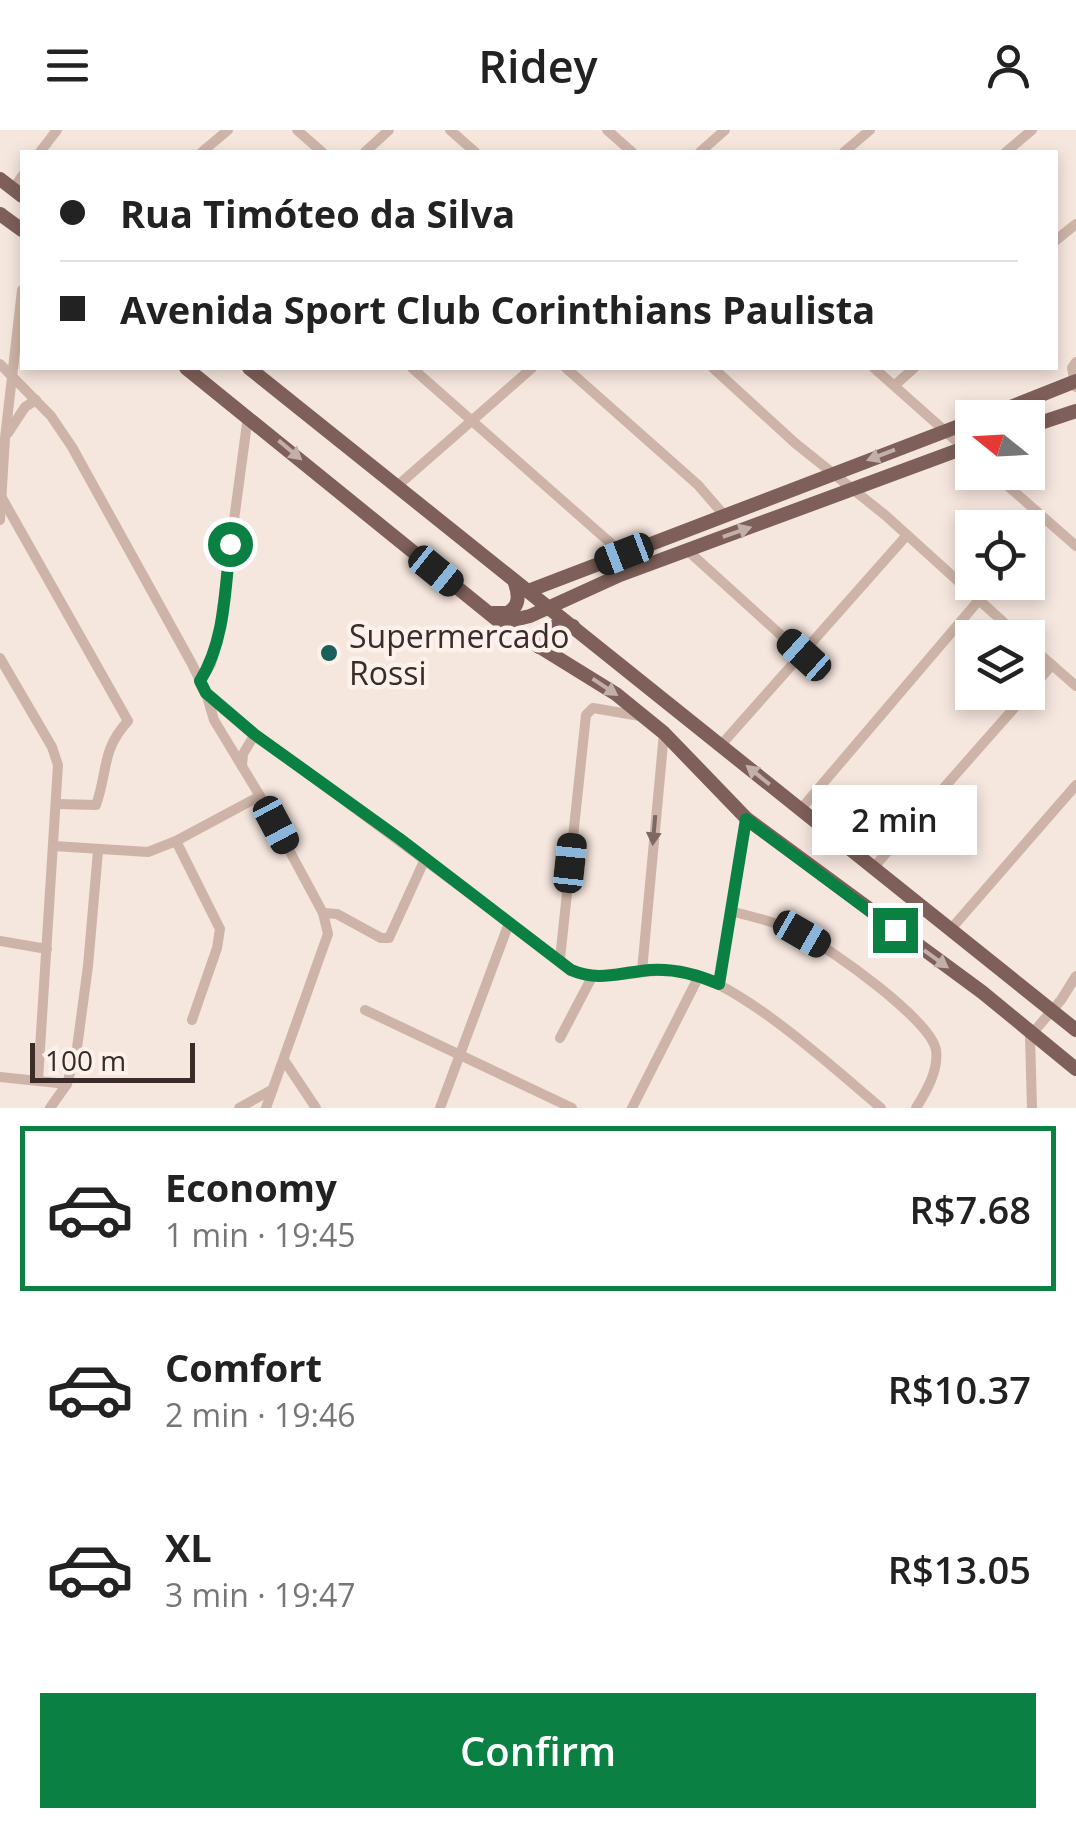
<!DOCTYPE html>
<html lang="en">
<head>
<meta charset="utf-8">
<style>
	body { margin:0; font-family:"Open Sans",sans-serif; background:#f2f2f2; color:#222; height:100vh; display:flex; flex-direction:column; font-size:38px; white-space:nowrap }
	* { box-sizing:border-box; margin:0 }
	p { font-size:32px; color:#767676 }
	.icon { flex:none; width:55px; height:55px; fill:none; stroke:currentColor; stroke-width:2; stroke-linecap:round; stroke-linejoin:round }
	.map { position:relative; height:978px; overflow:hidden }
	.drawer { display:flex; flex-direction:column; background:#fff; flex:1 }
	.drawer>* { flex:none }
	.guide { position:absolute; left:20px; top:20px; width:1038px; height:220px; border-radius:0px; box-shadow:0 5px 15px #0003; display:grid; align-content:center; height:220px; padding:0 40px; background:#fff }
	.needle { width:65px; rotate:288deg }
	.controls { position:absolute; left:955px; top:270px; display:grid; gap:20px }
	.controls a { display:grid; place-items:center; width:90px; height:90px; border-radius:0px; background:#fff; box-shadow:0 5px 15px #0003; font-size:50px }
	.scale { position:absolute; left:30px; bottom:25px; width:165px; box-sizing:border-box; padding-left:10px; border:5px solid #3b2c29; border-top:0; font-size:28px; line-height:35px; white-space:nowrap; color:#3b2c29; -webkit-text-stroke:8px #fcf1eb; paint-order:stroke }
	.end { position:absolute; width:45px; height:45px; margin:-22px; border:12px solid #0b8043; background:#fff; box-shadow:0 0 0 5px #fff }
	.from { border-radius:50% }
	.bubble { position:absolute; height:70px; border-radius:0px; background:#fff; box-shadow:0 5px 15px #0003; font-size:32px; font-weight:600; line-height:70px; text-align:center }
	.car { position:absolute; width:30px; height:60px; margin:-30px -15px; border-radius:12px; box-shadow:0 0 8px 2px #0007; background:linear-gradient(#222 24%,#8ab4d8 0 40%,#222 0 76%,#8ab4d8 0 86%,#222 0) }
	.guide b { display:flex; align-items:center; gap:35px; height:95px; font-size:38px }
	.guide b+b { border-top:2px solid #e0e0e0 }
	.guide i { width:25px; height:25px; background:#222 }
	ul { padding:18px 0 0; list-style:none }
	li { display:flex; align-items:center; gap:30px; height:165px; margin:0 20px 15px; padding:0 20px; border:5px solid transparent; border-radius:0px }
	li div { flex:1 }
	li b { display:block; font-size:38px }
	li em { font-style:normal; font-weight:600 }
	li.on { border-color:#0b8043 }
	li>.icon { width:90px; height:90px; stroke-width:1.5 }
	.action { display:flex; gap:20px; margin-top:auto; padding:20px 40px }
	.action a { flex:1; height:115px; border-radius:0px; background:#0b8043; color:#fff; font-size:40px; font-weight:600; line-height:115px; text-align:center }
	header { display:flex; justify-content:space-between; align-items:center; height:130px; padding:0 40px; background:#fff; font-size:45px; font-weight:600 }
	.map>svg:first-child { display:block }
</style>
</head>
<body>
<header><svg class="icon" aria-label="menu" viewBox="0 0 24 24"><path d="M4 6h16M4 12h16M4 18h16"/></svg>Ridey<svg class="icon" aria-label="person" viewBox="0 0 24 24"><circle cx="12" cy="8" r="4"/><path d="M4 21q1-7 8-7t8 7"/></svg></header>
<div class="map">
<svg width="1076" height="978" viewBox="0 0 1076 978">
	<rect width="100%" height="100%" fill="#f5e6de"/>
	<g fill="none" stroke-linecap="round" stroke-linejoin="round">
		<g stroke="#ceb4a8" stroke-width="10">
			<path d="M297,0L322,22"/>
			<path d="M450,0L475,22"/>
			<path d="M607,0L632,22"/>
			<path d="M40,22L57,0"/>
			<path d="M202,22L228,0"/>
			<path d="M365,22L389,0"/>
			<path d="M700,22L725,0"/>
			<path d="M844,22L870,0"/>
			<path d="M1006,22L1032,0"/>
			<path d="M13,59L22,46"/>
			<path d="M1055,111L1076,94"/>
			<path d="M0,234L51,286L72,317L192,534L206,563L214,590L260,666L323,783L328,804L324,815L266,978"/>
			<path d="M412,238L623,424"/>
			<path d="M566,238L698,355L724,385"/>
			<path d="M713,238L795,313L885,385L1021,508"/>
			<path d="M874,238L972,325"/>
			<path d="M895,255L914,238"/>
			<path d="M1076,257L1072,238L1076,232"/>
			<path d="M8,303L25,277L36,270"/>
			<path d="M992,342L1076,416"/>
			<path d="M396,357L532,238"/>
			<path d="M2,368L128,591C101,620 108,642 96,675L57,674"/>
			<path d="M0,390L5,308L22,160"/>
			<path d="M687,420L803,525"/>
			<path d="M1028,514L1076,556"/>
			<path d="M0,528L52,617L58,635L38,950"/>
			<path d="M200,551L211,534L218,509L248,286"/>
			<path d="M207,564L255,604L571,839C608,856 646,835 685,842C741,853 836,940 881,978"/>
			<path d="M721,615L907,405"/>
			<path d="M242,636L243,624L255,604"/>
			<path d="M801,679L979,470"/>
			<path d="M176,711L220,799L217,818L192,890"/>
			<path d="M54,716L148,722L176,711L260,666"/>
			<path d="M874,737L1052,535"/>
			<path d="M730,781C754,787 780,793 803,805C831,819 931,890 936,920C939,940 926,962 916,978"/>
			<path d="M323,783L337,784L381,808H389L425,729"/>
			<path d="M951,799L1076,655"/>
			<path d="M0,811L47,819"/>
			<path d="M560,829L586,585L593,578L640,586"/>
			<path d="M642,841L664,603"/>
			<path d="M719,854L747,689"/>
			<path d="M365,880L572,978"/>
			<path d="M560,908L592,847"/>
			<path d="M284,930L316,978"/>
			<path d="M0,947L67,954"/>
			<path d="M50,978L67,954L77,918L88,836L98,721"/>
			<path d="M239,978L273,959"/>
			<path d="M440,978L509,793"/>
			<path d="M632,978L699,846"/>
			<path d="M1032,978L1030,906L1061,870L1076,846"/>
		</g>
		<g stroke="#7e5f59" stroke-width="14">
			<path d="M0,49L22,66"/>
			<path d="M0,84L22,100"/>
			<path d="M186,238L501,493L616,564L664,603L747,689L982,862L1076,939"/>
			<path d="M249,238L1076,900"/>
			<path d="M983,288L1076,251"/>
			<path d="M1028,297L1076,281"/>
			<path d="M528,461L972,291"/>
			<path d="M493,483H507C520,477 519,465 515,453"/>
			<path d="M501,493L530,486L620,445L972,315"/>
			<path d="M539,517L553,497L573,496"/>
		</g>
	</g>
	<defs><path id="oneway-solid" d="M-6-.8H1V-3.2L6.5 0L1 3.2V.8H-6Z" transform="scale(2.5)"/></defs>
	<g fill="#c3afa9">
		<use href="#oneway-solid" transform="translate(290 320) rotate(40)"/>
		<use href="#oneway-solid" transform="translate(881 325) rotate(159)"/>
		<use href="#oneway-solid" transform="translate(737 402) rotate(-19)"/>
		<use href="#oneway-solid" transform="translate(605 557) rotate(34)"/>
		<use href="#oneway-solid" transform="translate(758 645) rotate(-141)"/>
		<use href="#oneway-solid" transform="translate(936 829) rotate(36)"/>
	</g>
	<use fill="#7d6962" href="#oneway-solid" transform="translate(654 700) rotate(95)"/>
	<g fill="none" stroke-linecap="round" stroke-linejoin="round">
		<path stroke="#0b8043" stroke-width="12" d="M230,414C225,460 225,511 200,551L206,563L254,604L400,709L571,840C597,851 615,844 641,841C668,837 694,843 719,854L746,689L895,800"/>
	</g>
	<circle fill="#1a605a" stroke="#fcf1eb" stroke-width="4" cx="329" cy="523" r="10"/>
	<g text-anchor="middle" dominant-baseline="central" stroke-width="9" stroke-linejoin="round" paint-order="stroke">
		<g font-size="32" fill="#3b2c29" stroke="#fcf1eb" text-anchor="start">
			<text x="349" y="505">Supermercado<tspan x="349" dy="37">Rossi</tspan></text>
		</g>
	</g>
</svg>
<div class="controls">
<a><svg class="needle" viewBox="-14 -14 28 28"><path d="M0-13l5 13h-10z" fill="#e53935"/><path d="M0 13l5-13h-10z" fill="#767676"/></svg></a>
<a><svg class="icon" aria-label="locate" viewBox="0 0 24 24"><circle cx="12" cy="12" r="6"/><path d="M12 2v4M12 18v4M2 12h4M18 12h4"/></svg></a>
<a><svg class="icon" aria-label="layers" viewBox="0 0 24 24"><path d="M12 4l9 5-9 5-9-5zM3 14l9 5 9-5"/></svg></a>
</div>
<div class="scale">100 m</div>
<i class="end from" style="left:230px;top:414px"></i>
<i class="end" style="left:895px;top:800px"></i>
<div class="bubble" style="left:812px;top:655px;width:165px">2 min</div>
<i class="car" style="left:624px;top:424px;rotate:249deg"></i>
<i class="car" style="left:436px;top:441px;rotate:129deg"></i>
<i class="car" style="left:804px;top:525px;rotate:312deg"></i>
<i class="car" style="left:276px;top:695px;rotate:152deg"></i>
<i class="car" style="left:570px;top:733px;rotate:6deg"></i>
<i class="car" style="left:802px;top:804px;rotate:120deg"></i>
<div class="guide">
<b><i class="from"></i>Rua Timóteo da Silva</b>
<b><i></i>Avenida Sport Club Corinthians Paulista</b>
</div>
</div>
<section class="drawer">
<ul>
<li class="on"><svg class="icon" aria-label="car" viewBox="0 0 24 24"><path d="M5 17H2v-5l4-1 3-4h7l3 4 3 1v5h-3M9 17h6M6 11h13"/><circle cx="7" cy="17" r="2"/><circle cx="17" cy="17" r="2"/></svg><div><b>Economy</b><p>1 min · 19:45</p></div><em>R$7.68</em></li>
<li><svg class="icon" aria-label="car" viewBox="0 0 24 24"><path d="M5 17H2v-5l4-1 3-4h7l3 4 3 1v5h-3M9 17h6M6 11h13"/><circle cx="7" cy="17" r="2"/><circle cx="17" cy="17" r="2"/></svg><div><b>Comfort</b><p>2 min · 19:46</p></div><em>R$10.37</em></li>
<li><svg class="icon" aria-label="car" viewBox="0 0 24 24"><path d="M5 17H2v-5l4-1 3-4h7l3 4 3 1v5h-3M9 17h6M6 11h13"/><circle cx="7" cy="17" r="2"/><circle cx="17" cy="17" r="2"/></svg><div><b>XL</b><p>3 min · 19:47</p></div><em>R$13.05</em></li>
</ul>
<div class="action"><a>Confirm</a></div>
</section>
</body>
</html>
